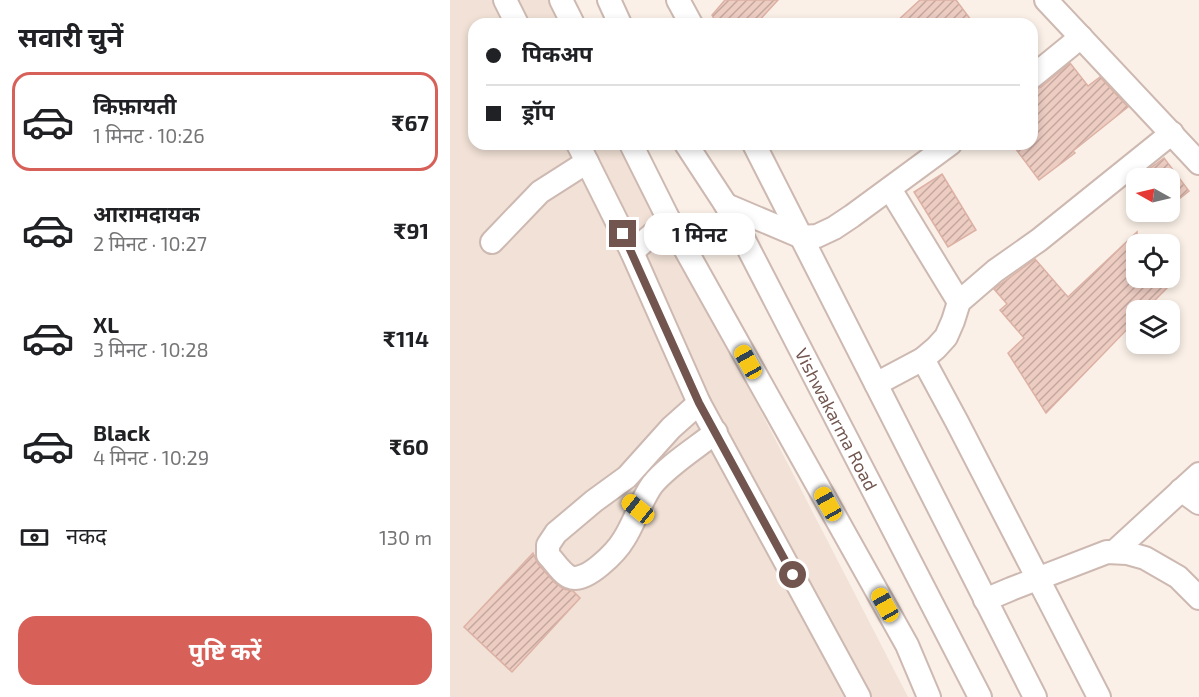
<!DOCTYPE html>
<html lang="hi">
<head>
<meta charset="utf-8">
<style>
	body { margin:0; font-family:"Exo 2","Noto Sans Devanagari",sans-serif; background:#f6f6f6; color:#202124; height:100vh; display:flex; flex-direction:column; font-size:22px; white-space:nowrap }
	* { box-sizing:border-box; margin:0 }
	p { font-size:20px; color:#757577 }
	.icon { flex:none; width:33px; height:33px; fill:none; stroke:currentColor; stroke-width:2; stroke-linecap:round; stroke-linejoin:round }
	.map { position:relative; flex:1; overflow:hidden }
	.side { display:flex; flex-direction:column; background:#fff; width:450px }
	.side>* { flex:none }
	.hud { position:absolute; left:18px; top:18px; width:570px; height:132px; border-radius:18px; box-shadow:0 3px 9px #0003; display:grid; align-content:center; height:132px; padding:0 18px; background:#fff }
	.needle { width:39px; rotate:278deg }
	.buttons { position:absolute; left:676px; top:168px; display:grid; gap:12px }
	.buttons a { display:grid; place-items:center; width:54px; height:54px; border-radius:12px; background:#fff; box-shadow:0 3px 9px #0003; font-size:30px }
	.end { position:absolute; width:27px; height:27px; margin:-14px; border:8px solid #71554e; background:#fff; box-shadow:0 0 0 3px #fff }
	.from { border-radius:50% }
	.bubble { position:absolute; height:42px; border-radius:18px; background:#fff; box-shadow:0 3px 9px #0003; font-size:20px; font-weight:700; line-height:42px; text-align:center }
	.car { position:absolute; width:18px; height:36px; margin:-18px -9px; border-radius:8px; box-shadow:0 0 4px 2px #0007; background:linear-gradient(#f5c518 24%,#345 0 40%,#f5c518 0 76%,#345 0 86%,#f5c518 0) }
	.hud b { display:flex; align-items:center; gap:21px; height:57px; font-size:22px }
	.hud b+b { border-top:2px solid #e0e0e0 }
	.hud i { width:15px; height:15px; background:#202124 }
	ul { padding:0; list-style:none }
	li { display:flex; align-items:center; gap:18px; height:99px; margin:0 12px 9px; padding:0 6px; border:3px solid transparent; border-radius:18px }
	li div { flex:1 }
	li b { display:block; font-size:22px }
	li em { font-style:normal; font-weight:700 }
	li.current { border-color:#d76159 }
	li>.icon { width:54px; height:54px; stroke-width:1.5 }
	h2 { padding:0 18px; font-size:27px; line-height:72px }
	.pay { display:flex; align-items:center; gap:15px; height:66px; padding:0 18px; font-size:22px }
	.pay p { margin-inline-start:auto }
	.button { display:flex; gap:12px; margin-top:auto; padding:12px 18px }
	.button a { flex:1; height:69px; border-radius:18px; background:#d76159; color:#fff; font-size:24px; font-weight:700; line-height:69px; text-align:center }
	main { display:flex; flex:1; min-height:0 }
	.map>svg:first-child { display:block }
</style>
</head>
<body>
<main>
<section class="side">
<h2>सवारी चुनें</h2>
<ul>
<li class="current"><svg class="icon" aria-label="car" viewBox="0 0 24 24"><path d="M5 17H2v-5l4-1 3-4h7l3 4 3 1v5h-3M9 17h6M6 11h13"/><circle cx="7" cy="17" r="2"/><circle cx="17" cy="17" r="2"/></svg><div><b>किफ़ायती</b><p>1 मिनट · 10:26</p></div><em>₹67</em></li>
<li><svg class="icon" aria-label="car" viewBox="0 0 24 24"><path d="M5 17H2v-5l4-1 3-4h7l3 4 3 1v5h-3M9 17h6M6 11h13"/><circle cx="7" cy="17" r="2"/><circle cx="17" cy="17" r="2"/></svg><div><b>आरामदायक</b><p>2 मिनट · 10:27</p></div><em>₹91</em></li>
<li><svg class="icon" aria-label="car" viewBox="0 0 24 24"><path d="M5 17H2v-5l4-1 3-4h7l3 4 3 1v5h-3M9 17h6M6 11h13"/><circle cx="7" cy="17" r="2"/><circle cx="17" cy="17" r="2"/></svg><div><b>XL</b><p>3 मिनट · 10:28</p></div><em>₹114</em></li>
<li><svg class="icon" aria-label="car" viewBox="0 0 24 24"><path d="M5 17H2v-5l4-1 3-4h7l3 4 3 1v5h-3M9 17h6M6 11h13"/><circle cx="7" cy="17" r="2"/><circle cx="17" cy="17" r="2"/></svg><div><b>Black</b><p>4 मिनट · 10:29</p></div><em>₹60</em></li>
</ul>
<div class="pay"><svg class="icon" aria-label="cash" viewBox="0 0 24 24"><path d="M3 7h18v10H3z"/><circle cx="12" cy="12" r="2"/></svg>नकद<p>130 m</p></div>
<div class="button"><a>पुष्टि करें</a></div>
</section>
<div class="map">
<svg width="749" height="697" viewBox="0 0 749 697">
	<defs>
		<pattern id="building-hatch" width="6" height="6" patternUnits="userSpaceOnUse" patternTransform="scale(1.5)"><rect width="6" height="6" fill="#edccc2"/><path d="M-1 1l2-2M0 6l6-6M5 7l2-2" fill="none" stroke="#c4a8a0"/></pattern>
	</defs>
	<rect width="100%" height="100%" fill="#faf0e7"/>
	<path fill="#f1e1d6" d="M0,0H99L111,24H24V144H173L458,697H0Z"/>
	<g fill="url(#building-hatch)" stroke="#ddb1a4" stroke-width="1.5">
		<path d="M275,0H328L306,24H267L262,15Z"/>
		<path d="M470,0H506L524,24H444Z"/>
		<path d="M620,63L638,86L650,77L678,107L623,151L625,153L589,180L562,144H582V90L591,87Z"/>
		<path d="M714,158L739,191L720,206V178H687Z"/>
		<path d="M492,174L526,230L498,247L464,192Z"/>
		<path d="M687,232V278H727L695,310H687V319L596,413L558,353L574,338L550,310L557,304L544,289L585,259L618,297Z"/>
		<path d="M83,553L88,564L105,583L114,589L123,591L130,598L62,672L14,627Z"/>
	</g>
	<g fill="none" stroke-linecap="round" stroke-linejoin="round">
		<g stroke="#cdb9b1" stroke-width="26">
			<g id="minor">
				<path d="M55,0L67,24"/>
				<path d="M111,0L123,24"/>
				<path d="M159,0L170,24"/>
				<path d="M228,0L241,24"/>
				<path d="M596,0L749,163"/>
				<path d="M582,77L631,37"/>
				<path d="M128,144L182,252L249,403L409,697"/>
				<path d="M181,144L219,220L457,645L479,697"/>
				<path id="s1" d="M236,144L276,205L530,697"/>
				<path d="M304,144L585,697"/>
				<path d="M440,189L509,302"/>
				<path d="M276,205L352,237L367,236L384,228L402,216L500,144"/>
				<path d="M42,242L90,192L137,162"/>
				<path d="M182,252L219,220"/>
				<path d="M473,359L507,422L649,697"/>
				<path d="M426,384L473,359L486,348L496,337L503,321L509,302L545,271L589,240L722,133"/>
				<path d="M249,403L221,428L177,477L144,501L106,533L98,545V555C104,561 112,574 120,577C136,584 167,551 174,539C185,522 190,502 202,485C217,466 246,448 266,432"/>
				<path d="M731,490L749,503"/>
				<path d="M664,552L749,474"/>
				<path d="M535,600L561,589L657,552L677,553L695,558L728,577L749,598"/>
			</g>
		</g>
		<use href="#minor" stroke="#fff" stroke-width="22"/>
	</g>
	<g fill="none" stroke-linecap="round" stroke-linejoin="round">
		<path stroke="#71554e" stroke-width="8" d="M173,234L249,403L343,575"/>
	</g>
	<g text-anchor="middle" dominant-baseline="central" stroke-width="6" stroke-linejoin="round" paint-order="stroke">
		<g font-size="18" fill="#71554e" stroke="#fdf4ed">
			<text stroke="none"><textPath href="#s1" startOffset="314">Vishwakarma Road</textPath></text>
		</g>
	</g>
</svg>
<div class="buttons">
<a><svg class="needle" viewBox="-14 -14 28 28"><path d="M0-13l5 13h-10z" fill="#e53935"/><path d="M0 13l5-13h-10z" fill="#757577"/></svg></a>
<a><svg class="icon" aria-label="locate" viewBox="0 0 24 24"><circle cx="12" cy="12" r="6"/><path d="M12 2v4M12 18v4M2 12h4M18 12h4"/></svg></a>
<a><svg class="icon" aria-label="layers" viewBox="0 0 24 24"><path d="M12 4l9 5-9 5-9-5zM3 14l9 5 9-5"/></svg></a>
</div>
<i class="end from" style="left:343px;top:575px"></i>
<i class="end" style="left:173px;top:234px"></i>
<div class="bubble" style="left:194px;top:213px;width:111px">1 मिनट</div>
<i class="car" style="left:298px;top:362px;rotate:331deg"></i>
<i class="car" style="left:378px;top:504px;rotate:331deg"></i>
<i class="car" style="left:188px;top:509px;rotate:309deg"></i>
<i class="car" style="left:435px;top:605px;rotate:331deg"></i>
<div class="hud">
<b><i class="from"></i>पिकअप</b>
<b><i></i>ड्रॉप</b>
</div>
</div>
</main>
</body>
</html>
